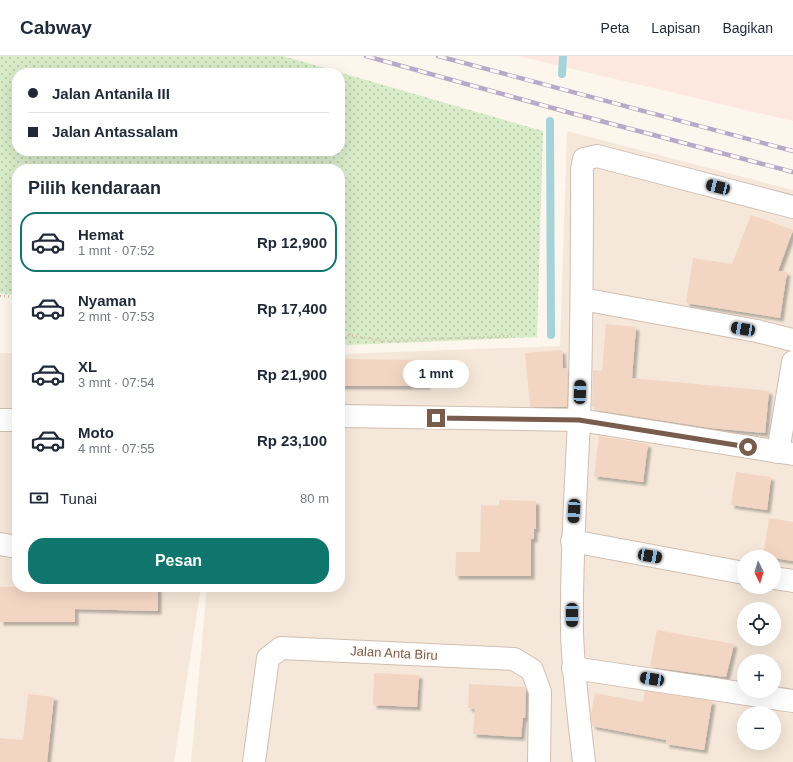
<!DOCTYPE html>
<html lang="id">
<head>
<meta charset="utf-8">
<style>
	body { margin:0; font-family:Helvetica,sans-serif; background:#f2f2f3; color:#1f2937; height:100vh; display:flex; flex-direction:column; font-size:15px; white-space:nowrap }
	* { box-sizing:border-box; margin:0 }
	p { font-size:13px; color:#747a83 }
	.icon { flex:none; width:22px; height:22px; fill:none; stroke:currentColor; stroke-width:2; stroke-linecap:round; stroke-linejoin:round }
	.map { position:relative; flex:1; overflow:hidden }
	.sheet { position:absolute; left:12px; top:108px; width:333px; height:428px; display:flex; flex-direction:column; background:#fff; border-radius:16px; box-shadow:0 4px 16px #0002 }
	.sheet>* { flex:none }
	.guide { position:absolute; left:12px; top:12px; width:333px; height:88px; border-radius:16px; box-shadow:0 4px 16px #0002; display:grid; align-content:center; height:88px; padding:0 16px; background:#fff }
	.needle { width:26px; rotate:175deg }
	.tools { position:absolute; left:737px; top:494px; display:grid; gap:8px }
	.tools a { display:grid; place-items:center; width:44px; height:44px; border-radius:50%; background:#fff; box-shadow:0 4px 16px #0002; font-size:20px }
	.end { position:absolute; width:18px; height:18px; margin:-9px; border:5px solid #7a5c4d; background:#fff; box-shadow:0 0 0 2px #fff }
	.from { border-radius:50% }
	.bubble { position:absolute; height:28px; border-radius:14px; background:#fff; box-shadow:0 4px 16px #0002; font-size:13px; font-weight:600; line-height:28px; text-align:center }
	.car { position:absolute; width:12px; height:24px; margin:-12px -6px; border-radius:5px; box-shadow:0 0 3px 1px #0007; background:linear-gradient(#222 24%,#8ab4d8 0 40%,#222 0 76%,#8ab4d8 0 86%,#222 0) }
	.guide b { display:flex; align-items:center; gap:14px; height:38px; font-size:15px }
	.guide b+b { border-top:1px solid #e0e1e3 }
	.guide i { width:10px; height:10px; background:#1f2937 }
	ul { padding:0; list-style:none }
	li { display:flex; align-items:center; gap:12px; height:60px; margin:0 8px 6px; padding:0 8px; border:2px solid transparent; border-radius:16px }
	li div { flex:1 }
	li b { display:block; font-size:15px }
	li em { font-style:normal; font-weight:600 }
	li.active { border-color:#0f766e }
	li>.icon { width:36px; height:36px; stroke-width:1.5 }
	h2 { padding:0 16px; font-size:18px; line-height:48px }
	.pay { display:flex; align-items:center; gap:10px; height:44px; padding:0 16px; font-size:15px }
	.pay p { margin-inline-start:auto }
	.primary-button { display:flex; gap:8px; margin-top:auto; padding:8px 16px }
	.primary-button a { flex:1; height:46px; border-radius:16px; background:#0f766e; color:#fff; font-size:16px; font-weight:600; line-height:46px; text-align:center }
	header { display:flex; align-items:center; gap:24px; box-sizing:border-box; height:56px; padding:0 20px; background:#fff; border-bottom:1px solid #e0e1e3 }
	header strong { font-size:19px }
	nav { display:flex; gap:22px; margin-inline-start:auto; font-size:14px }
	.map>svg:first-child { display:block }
</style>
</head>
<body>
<header>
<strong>Cabway</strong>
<nav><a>Peta</a><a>Lapisan</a><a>Bagikan</a></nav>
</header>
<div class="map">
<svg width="793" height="706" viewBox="0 0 793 706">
	<defs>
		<pattern id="grass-dots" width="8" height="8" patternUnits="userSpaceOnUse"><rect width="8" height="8" fill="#d8ecc9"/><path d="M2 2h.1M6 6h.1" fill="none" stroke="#b4c2a5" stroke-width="1.8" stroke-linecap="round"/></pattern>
		<filter id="shadow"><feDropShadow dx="3.5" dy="3.5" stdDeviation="1" flood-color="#0004"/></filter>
	</defs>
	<rect width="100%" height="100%" fill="#fdf6ec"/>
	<g fill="#f5e8da" fill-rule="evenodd">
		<path d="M567,75L793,134V706H191L207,531H340V298L560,290ZM744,501H774V531H744ZM744,553H774V583H744ZM744,605H774V635H744ZM744,657H774V687H744Z"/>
		<path d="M0,297H17V531H201L174,706H0Z"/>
	</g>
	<path fill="#fde8e0" d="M518,0H793V65Z"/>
	<path fill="url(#grass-dots)" fill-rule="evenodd" d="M0,0H283L543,75L537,281L348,289L340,288V113H17V240L0,237ZM17,17H340V95H17Z"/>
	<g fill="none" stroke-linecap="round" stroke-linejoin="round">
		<g stroke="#a5d3da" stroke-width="8">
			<path d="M562,18L563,0"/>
			<path d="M550,65L551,279"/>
		</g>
	</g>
	<g fill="#f3d5c3" filter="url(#shadow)">
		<path d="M751,159L793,174L778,215L787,216L780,262L686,247L693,202L732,208Z"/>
		<path d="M606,268L636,271L632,322L769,335L765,377L711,372L595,354L596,351H592L593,314L602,315Z"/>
		<path d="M562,294L563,312L568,313L567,351H530L525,297Z"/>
		<path d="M340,303L428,304L427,330H340Z"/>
		<path d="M599,380L648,388L643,426L594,420Z"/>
		<path d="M736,416L771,421L767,454L731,449Z"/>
		<path d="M499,444L536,445V473H534V483H531V520H455L456,496H480L481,449L499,450Z"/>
		<path d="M769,462L793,466V505L774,502V501H763Z"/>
		<path d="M0,531H158V555L75,553V566H0Z"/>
		<path d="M657,574L734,588L726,621L650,611Z"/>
		<path d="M374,617L419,619L417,651L373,649Z"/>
		<path d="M469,628L525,631L526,635L525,662H523L521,681L473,678L475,653L468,652Z"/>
		<path d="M645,635L712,645L704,694L666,688V684L592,670L591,657L595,637L643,646Z"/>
		<path d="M28,638L54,641L47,706H0V682L23,684Z"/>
	</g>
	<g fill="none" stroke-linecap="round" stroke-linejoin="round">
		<g stroke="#d1beb0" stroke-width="24">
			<g id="minor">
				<path d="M582,243L757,275L793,284"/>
				<path d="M340,360L579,364L793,398"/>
				<path d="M0,364H17"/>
				<path d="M778,396L793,306"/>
				<path d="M572,485L744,517"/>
				<path d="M0,488L17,491"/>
				<path d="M774,522L793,525"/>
				<path d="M573,612L793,645"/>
				<path d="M254,706L268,602L281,592L514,603L532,614L540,636L539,706"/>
				<path d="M584,706C579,662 573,618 572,574C571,503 576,433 579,363C582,280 582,196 582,113L584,103L597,100L793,151"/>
			</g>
		</g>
		<g stroke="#d9b8a5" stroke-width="2.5" stroke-dasharray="1 3" stroke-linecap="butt">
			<path d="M0,240L17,241"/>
			<path d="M340,278L383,285L512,280"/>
		</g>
		<use href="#minor" stroke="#fff" stroke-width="22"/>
		<g stroke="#b9a8c9" stroke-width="4.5">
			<g id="rail">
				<path d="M366,0L567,56L793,116"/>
				<path d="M438,0L793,95"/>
			</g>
		</g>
		<use href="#rail" stroke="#fffaf3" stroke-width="3" stroke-dasharray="9" stroke-linecap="butt"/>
	</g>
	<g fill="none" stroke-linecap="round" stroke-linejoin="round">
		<path stroke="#7a5c4d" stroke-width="5" d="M436,362L579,364L748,391"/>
	</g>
	<g text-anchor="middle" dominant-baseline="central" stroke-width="3" stroke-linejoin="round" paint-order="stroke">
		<g font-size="13" fill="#7a5c4d" stroke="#fffaf3">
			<text transform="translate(394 597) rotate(3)">Jalan Anta Biru</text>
		</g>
	</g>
</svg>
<div class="tools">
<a><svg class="needle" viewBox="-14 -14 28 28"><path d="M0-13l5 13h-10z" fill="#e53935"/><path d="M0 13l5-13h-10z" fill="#747a83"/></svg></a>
<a><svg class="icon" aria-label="locate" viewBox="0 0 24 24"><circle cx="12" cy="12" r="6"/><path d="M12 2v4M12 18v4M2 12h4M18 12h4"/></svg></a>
<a>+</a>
<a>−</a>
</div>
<i class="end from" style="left:748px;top:391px"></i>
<i class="end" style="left:436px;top:362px"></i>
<div class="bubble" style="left:403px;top:304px;width:66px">1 mnt</div>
<i class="car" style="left:718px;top:131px;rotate:284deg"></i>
<i class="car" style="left:743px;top:273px;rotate:280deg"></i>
<i class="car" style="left:580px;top:336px;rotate:2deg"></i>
<i class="car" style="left:574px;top:455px;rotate:183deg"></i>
<i class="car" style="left:650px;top:500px;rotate:100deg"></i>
<i class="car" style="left:572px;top:559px;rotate:180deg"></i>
<i class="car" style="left:652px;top:623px;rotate:279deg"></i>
<div class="guide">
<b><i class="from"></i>Jalan Antanila III</b>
<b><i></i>Jalan Antassalam</b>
</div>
<section class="sheet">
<h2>Pilih kendaraan</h2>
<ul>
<li class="active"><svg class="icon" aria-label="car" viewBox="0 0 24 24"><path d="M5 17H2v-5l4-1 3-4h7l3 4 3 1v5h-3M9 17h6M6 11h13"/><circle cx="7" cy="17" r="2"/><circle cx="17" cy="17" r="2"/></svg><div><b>Hemat</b><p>1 mnt · 07:52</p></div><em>Rp 12,900</em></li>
<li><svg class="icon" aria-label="car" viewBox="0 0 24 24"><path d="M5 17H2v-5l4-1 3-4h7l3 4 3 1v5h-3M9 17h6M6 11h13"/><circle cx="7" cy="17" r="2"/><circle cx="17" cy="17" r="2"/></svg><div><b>Nyaman</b><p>2 mnt · 07:53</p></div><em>Rp 17,400</em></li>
<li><svg class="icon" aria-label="car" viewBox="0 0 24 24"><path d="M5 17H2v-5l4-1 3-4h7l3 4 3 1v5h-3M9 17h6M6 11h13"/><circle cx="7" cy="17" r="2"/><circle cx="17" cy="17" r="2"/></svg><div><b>XL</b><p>3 mnt · 07:54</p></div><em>Rp 21,900</em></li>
<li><svg class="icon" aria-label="car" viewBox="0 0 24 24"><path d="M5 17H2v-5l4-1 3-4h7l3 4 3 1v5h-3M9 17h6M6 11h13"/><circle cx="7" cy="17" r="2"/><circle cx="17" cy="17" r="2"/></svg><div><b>Moto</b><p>4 mnt · 07:55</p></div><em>Rp 23,100</em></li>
</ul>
<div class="pay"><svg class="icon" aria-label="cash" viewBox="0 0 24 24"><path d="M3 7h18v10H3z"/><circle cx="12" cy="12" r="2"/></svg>Tunai<p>80 m</p></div>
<div class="primary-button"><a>Pesan</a></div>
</section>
</div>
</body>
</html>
